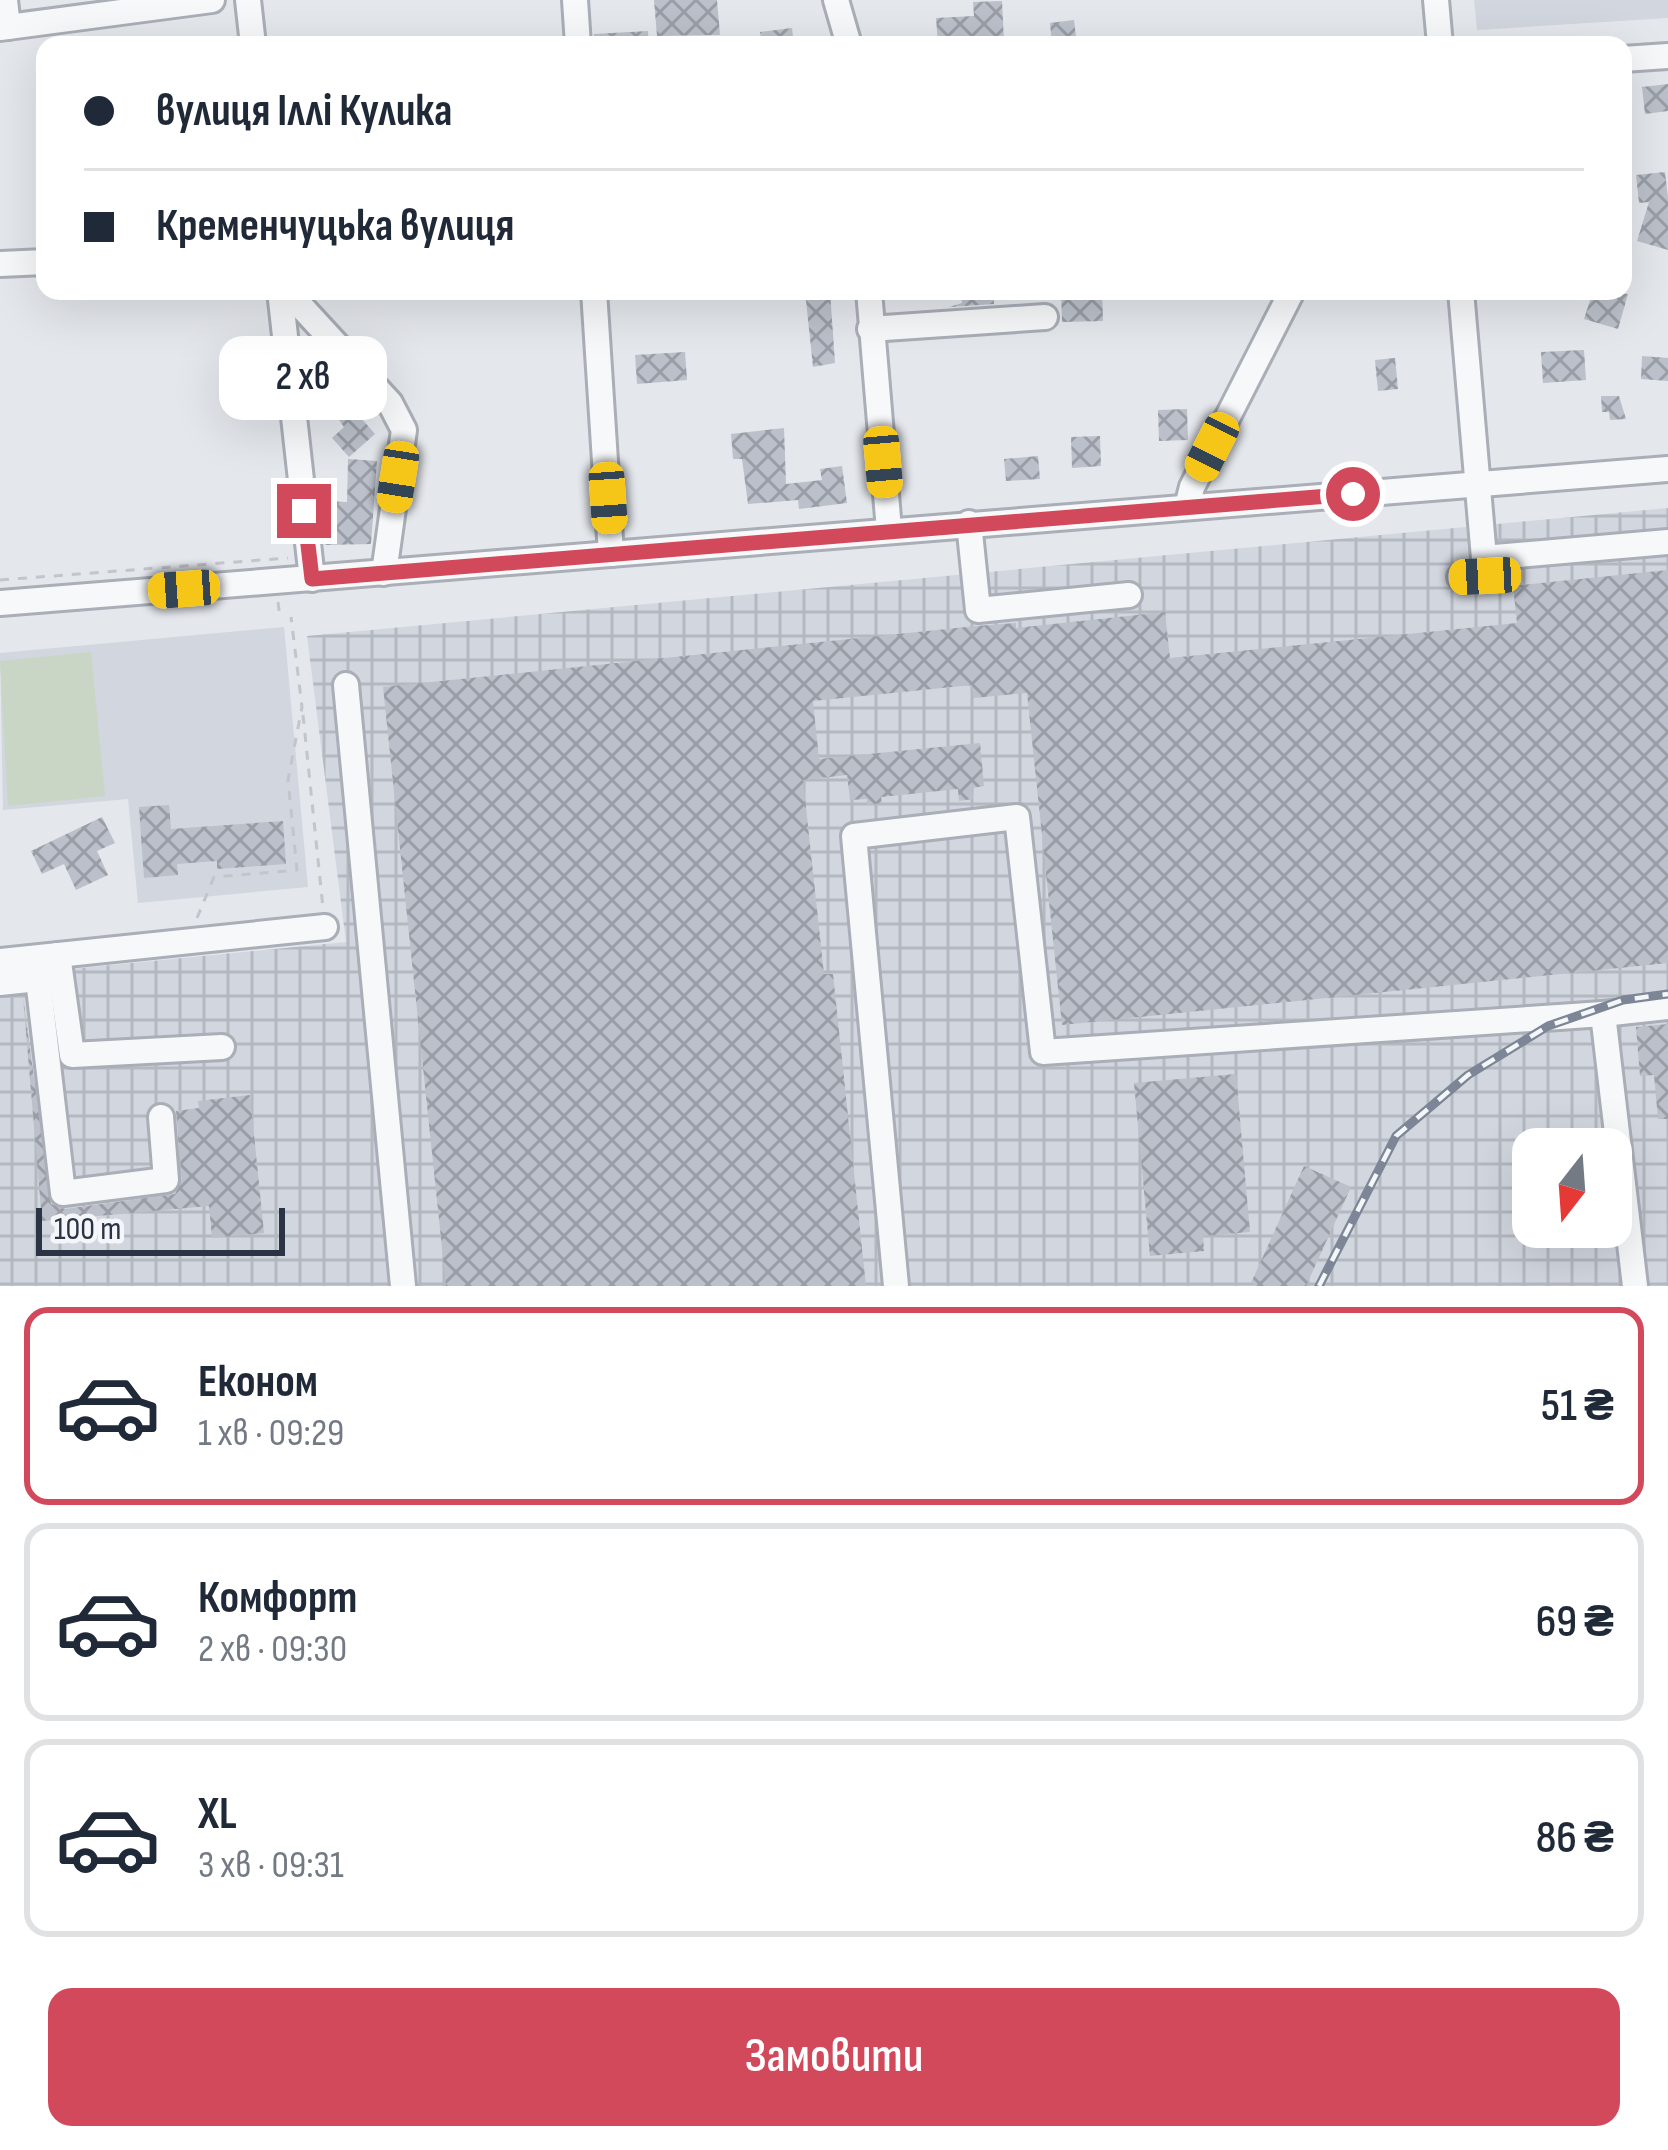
<!DOCTYPE html>
<html lang="uk">
<head>
<meta charset="utf-8">
<style>
	body { margin:0; font-family:"Sofia Sans Condensed",sans-serif; background:#f2f2f3; color:#1f2937; height:100vh; display:flex; flex-direction:column; font-size:45px; white-space:nowrap }
	* { box-sizing:border-box; margin:0 }
	p { font-size:39px; color:#747a83 }
	.icon { flex:none; width:66px; height:66px; fill:none; stroke:currentColor; stroke-width:2; stroke-linecap:round; stroke-linejoin:round }
	.map { position:relative; height:1286px; overflow:hidden }
	.drawer { display:flex; flex-direction:column; background:#fff; flex:1 }
	.drawer>* { flex:none }
	.guide { position:absolute; left:36px; top:36px; width:1596px; height:264px; border-radius:24px; box-shadow:0 12px 48px #0002; display:grid; align-content:center; height:264px; padding:0 48px; background:#fff }
	.needle { width:78px; rotate:197deg }
	.tools { position:absolute; left:1512px; top:1128px; display:grid; gap:24px }
	.tools a { display:grid; place-items:center; width:120px; height:120px; border-radius:24px; background:#fff; box-shadow:0 12px 48px #0002; font-size:60px }
	.scale { position:absolute; left:36px; bottom:30px; width:249px; box-sizing:border-box; padding-left:12px; border:6px solid #2b3445; border-top:0; font-size:33px; line-height:42px; white-space:nowrap; color:#2b3445; -webkit-text-stroke:9px #f4f6f9; paint-order:stroke }
	.end { position:absolute; width:54px; height:54px; margin:-27px; border:15px solid #d1495b; background:#fff; box-shadow:0 0 0 6px #fff }
	.from { border-radius:50% }
	.bubble { position:absolute; height:84px; border-radius:24px; background:#fff; box-shadow:0 12px 48px #0002; font-size:39px; font-weight:600; line-height:84px; text-align:center }
	.car { position:absolute; width:36px; height:72px; margin:-36px -18px; border-radius:15px; box-shadow:0 0 9px 3px #0007; background:linear-gradient(#f5c518 24%,#345 0 40%,#f5c518 0 76%,#345 0 86%,#f5c518 0) }
	.guide b { display:flex; align-items:center; gap:42px; height:114px; font-size:45px }
	.guide b+b { border-top:3px solid #e0e1e3 }
	.guide i { width:30px; height:30px; background:#1f2937 }
	ul { padding:21px 0 0; list-style:none }
	li { display:flex; align-items:center; gap:36px; height:198px; margin:0 24px 18px; padding:0 24px; border:6px solid #e0e1e3; border-radius:24px }
	li div { flex:1 }
	li b { display:block; font-size:45px }
	li em { font-style:normal; font-weight:600 }
	li.on { border-color:#d1495b }
	li>.icon { width:108px; height:108px; stroke-width:1.5 }
	.button { display:flex; gap:24px; margin-top:auto; padding:24px 48px }
	.button a { flex:1; height:138px; border-radius:24px; background:#d1495b; color:#fff; font-size:48px; font-weight:600; line-height:138px; text-align:center }
	.map>svg:first-child { display:block }
</style>
</head>
<body>
<div class="map">
<svg width="1668" height="1286" viewBox="0 0 1668 1286">
	<defs>
		<pattern id="industrial-grid" width="8" height="8" patternUnits="userSpaceOnUse" patternTransform="scale(3)"><rect width="8" height="8" fill="#d2d6de"/><path d="M0 4h8M4 0v8" fill="none" stroke="#b4b8c0"/></pattern>
		<pattern id="building-cross-hatch" width="8" height="8" patternUnits="userSpaceOnUse" patternTransform="scale(3)"><rect width="8" height="8" fill="#bbc0ca"/><path d="M0 0l8 8M0 8l8-8" fill="none" stroke="#989da6"/></pattern>
	</defs>
	<rect width="100%" height="100%" fill="#e4e7ec"/>
	<g fill="#d2d6de">
		<path d="M1474,0H1668V18L1477,30Z"/>
		<path d="M284,627L308,887L138,903L128,799L3,810L0,653Z"/>
	</g>
	<path fill="url(#industrial-grid)" fill-rule="evenodd" d="M1668,508V1286H0V976L346,942L307,636ZM1533,1149H1611V1227H1533Z"/>
	<path fill="#c9d6c5" d="M91,652L105,796L8,806L0,661Z"/>
	<g fill="url(#building-cross-hatch)">
		<path d="M654,0H717L720,35L657,36Z"/>
		<path d="M1002,1L1004,42L938,45L936,18L974,16L973,2Z"/>
		<path d="M1074,20L1077,45H1052L1050,23Z"/>
		<path d="M792,28L794,45H762L760,32Z"/>
		<path d="M648,31L649,45H594V34Z"/>
		<path d="M1668,84V111L1645,114L1642,87Z"/>
		<path d="M1665,172L1668,198V250L1637,241L1649,202L1639,203L1636,175Z"/>
		<path d="M805,291H830L835,363L813,367Z"/>
		<path d="M961,291H993L994,304L949,307L962,303Z"/>
		<path d="M1061,291H1102L1103,321L1062,322Z"/>
		<path d="M1593,291L1628,294L1618,329L1584,319Z"/>
		<path d="M1584,350L1586,380L1543,383L1541,352Z"/>
		<path d="M685,352L687,380L637,384L635,355Z"/>
		<path d="M1642,356L1668,358V381L1641,379Z"/>
		<path d="M1395,358L1398,389L1378,391L1375,360Z"/>
		<path d="M344,382L356,397L348,403L375,434L349,457L332,438L344,427L323,398Z"/>
		<path d="M1601,396H1619L1626,419L1610,420L1609,412H1602Z"/>
		<path d="M1187,409L1188,440L1159,441L1158,410Z"/>
		<path d="M784,428L786,484L822,480L820,469L842,466L847,503L799,509L798,500L748,504L742,459H733L731,434Z"/>
		<path d="M1100,436L1101,466L1072,468L1071,437Z"/>
		<path d="M1038,456L1040,479L1006,481L1004,459Z"/>
		<path d="M348,459L377,461L371,544L325,545L320,501L347,502Z"/>
		<path d="M1668,570V963L1062,1025L1027,693L973,698L972,685L813,701L819,759L980,743L984,786L972,788L973,799L959,801L958,789L881,797L882,803L867,805V799L850,800L847,775L803,780L824,974H833L866,1286H446L383,687L976,626L1016,623V628L1165,612L1170,658L1517,623L1513,586Z"/>
		<path d="M169,805L171,829L283,821L286,864L217,869V861L177,864L178,875L144,878L139,807Z"/>
		<path d="M102,817L115,843L97,851L108,875L76,890L64,864L42,874L31,851Z"/>
		<path d="M23,997L51,1204L65,1209L175,1194L182,1179L176,1111L199,1108L198,1101L250,1095L264,1233L212,1238L209,1206L42,1221Z"/>
		<path d="M1668,1024V1119H1658L1654,1075L1640,1076L1636,1027Z"/>
		<path d="M1236,1074L1250,1232L1203,1236L1204,1251L1150,1256L1134,1083Z"/>
		<path d="M1304,1166L1351,1187L1306,1286H1258L1251,1283Z"/>
	</g>
	<g fill="none" stroke-linecap="round" stroke-linejoin="round">
		<g stroke="#a9aeb7" stroke-width="30">
			<g id="minor">
				<path d="M5,0L8,27"/>
				<path d="M248,0L253,45"/>
				<path d="M575,0L578,45"/>
				<path d="M836,0L849,45"/>
				<path d="M1436,0L1440,45"/>
				<path d="M0,28L212,0"/>
				<path d="M1623,59L1668,56"/>
				<path d="M0,264L45,262"/>
				<path d="M280,291L312,579"/>
				<path d="M287,291L390,403L404,430L384,573"/>
				<path d="M594,291L611,554"/>
				<path d="M869,291L889,530"/>
				<path d="M1461,291L1484,558L1668,542"/>
				<path d="M870,329L1045,317"/>
				<path d="M1187,507L1192,487L1292,291"/>
				<path d="M969,523L978,610L1129,595"/>
				<path d="M1460,577L1485,576L1484,558"/>
				<path d="M0,603L1668,469"/>
				<path d="M346,685L403,1286"/>
				<path d="M58,955L72,1055L222,1047"/>
				<path d="M0,961L325,927"/>
				<path d="M38,979L63,1193L166,1180L161,1117"/>
				<path d="M0,983L38,979L36,966"/>
				<path d="M896,1286L854,836L1017,817L1043,1052L1603,1014"/>
				<path d="M1635,1286L1603,1014L1668,1007"/>
			</g>
		</g>
		<g stroke="#c2c5cb" stroke-width="3" stroke-dasharray="9 9" stroke-linecap="butt">
			<path d="M0,580L288,558"/>
			<path d="M278,602L280,618"/>
			<path d="M303,715L323,908"/>
			<path d="M197,918L214,877L297,870L288,780L302,707L291,617"/>
		</g>
		<use href="#minor" stroke="#f7f8fa" stroke-width="24"/>
		<g stroke="#7d8696" stroke-width="9">
			<path id="rail" d="M1319,1286L1396,1136L1468,1075L1548,1026L1623,1000L1668,994"/>
		</g>
		<use href="#rail" stroke="#f4f6f9" stroke-width="4.5" stroke-dasharray="14" stroke-linecap="butt"/>
	</g>
	<g fill="none" stroke-linecap="round" stroke-linejoin="round">
		<path stroke="#d1495b" stroke-width="15" d="M304,511L312,579L1353,494"/>
	</g>
</svg>
<div class="tools">
<a><svg class="needle" viewBox="-14 -14 28 28"><path d="M0-13l5 13h-10z" fill="#e53935"/><path d="M0 13l5-13h-10z" fill="#747a83"/></svg></a>
</div>
<div class="scale">100 m</div>
<i class="end from" style="left:1353px;top:494px"></i>
<i class="end" style="left:304px;top:511px"></i>
<div class="bubble" style="left:219px;top:336px;width:168px">2 хв</div>
<i class="car" style="left:1212px;top:447px;rotate:207deg"></i>
<i class="car" style="left:883px;top:462px;rotate:175deg"></i>
<i class="car" style="left:398px;top:477px;rotate:189deg"></i>
<i class="car" style="left:608px;top:498px;rotate:176deg"></i>
<i class="car" style="left:1485px;top:576px;rotate:267deg"></i>
<i class="car" style="left:184px;top:589px;rotate:266deg"></i>
<div class="guide">
<b><i class="from"></i>вулиця Іллі Кулика</b>
<b><i></i>Кременчуцька вулиця</b>
</div>
</div>
<section class="drawer">
<ul>
<li class="on"><svg class="icon" aria-label="car" viewBox="0 0 24 24"><path d="M5 17H2v-5l4-1 3-4h7l3 4 3 1v5h-3M9 17h6M6 11h13"/><circle cx="7" cy="17" r="2"/><circle cx="17" cy="17" r="2"/></svg><div><b>Економ</b><p>1 хв · 09:29</p></div><em>51 ₴</em></li>
<li><svg class="icon" aria-label="car" viewBox="0 0 24 24"><path d="M5 17H2v-5l4-1 3-4h7l3 4 3 1v5h-3M9 17h6M6 11h13"/><circle cx="7" cy="17" r="2"/><circle cx="17" cy="17" r="2"/></svg><div><b>Комфорт</b><p>2 хв · 09:30</p></div><em>69 ₴</em></li>
<li><svg class="icon" aria-label="car" viewBox="0 0 24 24"><path d="M5 17H2v-5l4-1 3-4h7l3 4 3 1v5h-3M9 17h6M6 11h13"/><circle cx="7" cy="17" r="2"/><circle cx="17" cy="17" r="2"/></svg><div><b>XL</b><p>3 хв · 09:31</p></div><em>86 ₴</em></li>
</ul>
<div class="button"><a>Замовити</a></div>
</section>
</body>
</html>
